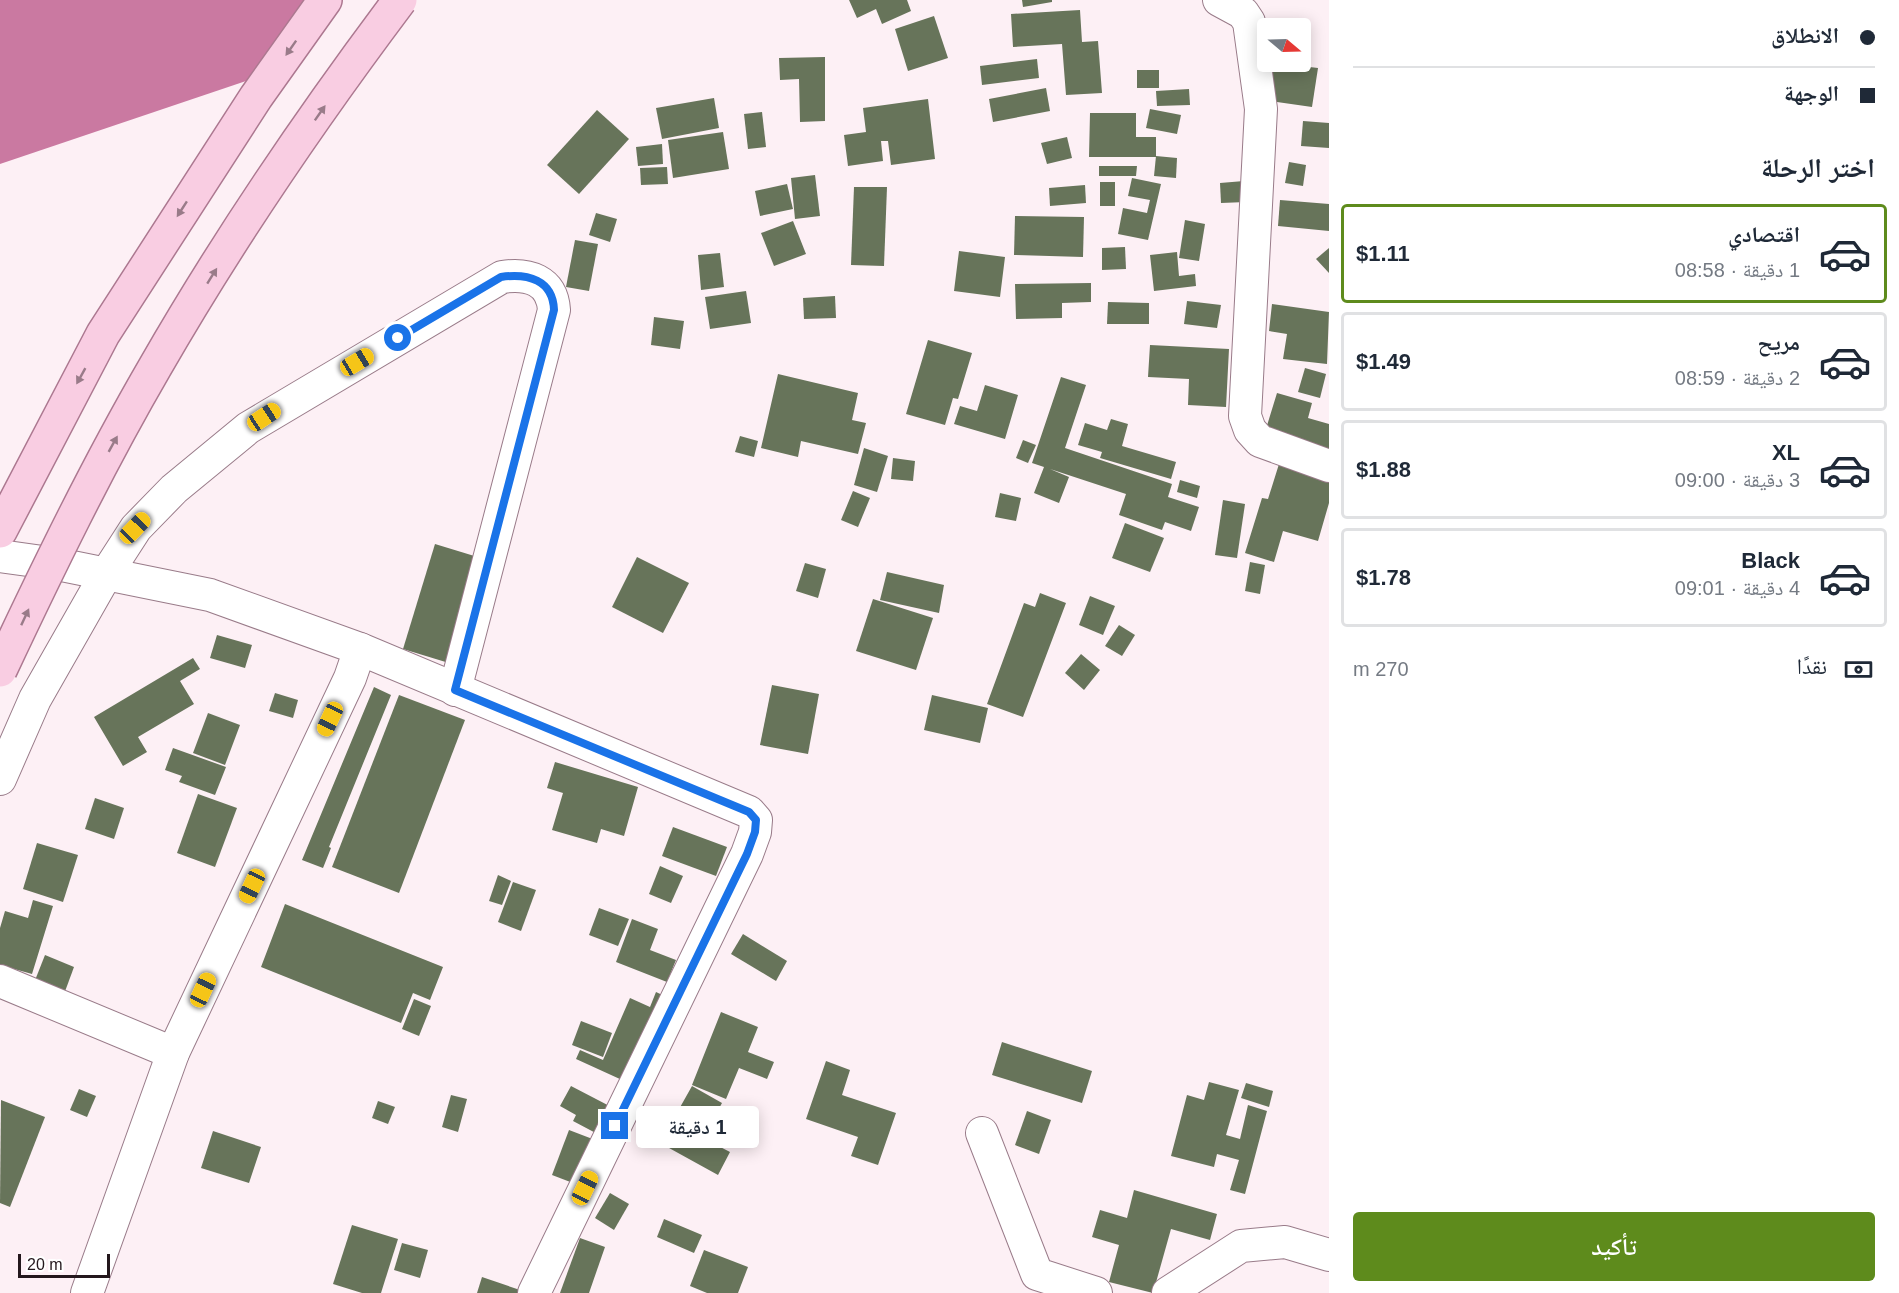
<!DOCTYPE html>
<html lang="ar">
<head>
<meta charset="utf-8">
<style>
	body { margin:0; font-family:Helvetica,"Noto Naskh Arabic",sans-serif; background:#f6f6f7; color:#1f2937; direction:rtl; height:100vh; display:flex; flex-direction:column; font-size:22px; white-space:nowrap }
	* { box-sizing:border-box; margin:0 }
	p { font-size:20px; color:#747a83 }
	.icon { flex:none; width:33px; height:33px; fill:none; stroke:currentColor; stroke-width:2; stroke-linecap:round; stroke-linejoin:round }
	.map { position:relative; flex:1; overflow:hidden; direction:ltr }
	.details { display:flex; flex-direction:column; background:#fff; width:570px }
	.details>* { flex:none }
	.guide { display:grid; align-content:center; height:132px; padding:0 24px; background:#fff }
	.needle { width:39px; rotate:109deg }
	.tools { position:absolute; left:1257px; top:18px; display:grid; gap:12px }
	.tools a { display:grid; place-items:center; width:54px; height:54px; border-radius:6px; background:#fff; box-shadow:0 3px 15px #0003; font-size:30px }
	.scale { position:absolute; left:18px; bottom:15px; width:92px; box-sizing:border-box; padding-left:6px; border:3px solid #23171c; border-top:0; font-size:16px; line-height:21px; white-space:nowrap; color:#23171c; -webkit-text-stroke:4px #fff; paint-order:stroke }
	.end { position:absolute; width:27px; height:27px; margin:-14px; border:8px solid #1a73e8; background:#fff; box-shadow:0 0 0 3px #fff }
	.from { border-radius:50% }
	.bubble { position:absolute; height:42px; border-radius:6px; background:#fff; box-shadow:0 3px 15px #0003; font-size:20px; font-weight:600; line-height:42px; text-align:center; direction:rtl }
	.car { position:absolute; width:18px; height:36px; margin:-18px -9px; border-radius:8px; box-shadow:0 0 4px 2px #0007; background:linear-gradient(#f5c518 24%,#345 0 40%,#f5c518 0 76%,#345 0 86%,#f5c518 0) }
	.guide b { display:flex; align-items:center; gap:21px; height:57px; font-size:22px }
	.guide b+b { border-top:2px solid #e0e1e3 }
	.guide i { width:15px; height:15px; background:#1f2937 }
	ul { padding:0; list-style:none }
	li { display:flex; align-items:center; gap:18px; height:99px; margin:0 12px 9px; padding:0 12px; border:3px solid #e0e1e3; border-radius:6px }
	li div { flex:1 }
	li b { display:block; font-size:22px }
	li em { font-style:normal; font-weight:600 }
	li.selected { border-color:#5e8b1c }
	li>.icon { width:54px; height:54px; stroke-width:1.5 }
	h2 { padding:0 24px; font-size:27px; line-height:72px }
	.pay { display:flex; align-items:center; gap:15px; height:66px; padding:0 24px; font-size:22px }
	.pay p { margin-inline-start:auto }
	.cta { display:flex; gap:12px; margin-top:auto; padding:12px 24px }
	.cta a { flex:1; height:69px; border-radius:6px; background:#5e8b1c; color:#fff; font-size:24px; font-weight:600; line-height:69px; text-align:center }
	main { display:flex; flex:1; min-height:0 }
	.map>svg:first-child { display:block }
</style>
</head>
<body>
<main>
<section class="details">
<div class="guide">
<b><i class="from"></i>الانطلاق</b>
<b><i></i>الوجهة</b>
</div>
<h2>اختر الرحلة</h2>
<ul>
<li class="selected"><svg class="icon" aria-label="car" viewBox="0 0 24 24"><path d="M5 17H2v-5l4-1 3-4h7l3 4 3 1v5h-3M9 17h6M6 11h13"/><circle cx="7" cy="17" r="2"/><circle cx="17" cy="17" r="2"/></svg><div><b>اقتصادي</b><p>1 دقيقة · 08:58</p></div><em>$1.11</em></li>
<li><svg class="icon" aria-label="car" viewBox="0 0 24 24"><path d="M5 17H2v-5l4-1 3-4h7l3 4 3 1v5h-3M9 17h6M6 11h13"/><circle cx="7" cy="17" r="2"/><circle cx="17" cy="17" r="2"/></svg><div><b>مريح</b><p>2 دقيقة · 08:59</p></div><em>$1.49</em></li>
<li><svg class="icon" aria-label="car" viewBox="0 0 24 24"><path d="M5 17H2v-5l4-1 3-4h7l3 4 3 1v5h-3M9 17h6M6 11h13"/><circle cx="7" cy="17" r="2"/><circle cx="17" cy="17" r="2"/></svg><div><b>XL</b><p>3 دقيقة · 09:00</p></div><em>$1.88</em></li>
<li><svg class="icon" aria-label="car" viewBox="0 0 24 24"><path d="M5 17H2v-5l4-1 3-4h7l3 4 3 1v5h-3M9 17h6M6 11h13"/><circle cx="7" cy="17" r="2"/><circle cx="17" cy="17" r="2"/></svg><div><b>Black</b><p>4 دقيقة · 09:01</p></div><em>$1.78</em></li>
</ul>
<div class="pay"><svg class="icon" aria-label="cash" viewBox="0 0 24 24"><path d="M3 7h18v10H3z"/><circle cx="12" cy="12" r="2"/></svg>نقدًا<p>270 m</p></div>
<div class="cta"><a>تأكيد</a></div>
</section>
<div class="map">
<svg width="1329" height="1293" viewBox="0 0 1329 1293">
	<rect width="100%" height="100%" fill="#fdf0f5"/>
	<path fill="#ca79a1" d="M0,0H327L246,81L0,164Z"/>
	<g fill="#67745a">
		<path d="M849,0H907L911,11L882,24L876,9L857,18Z"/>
		<path d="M1022,0H1052V2L1023,7Z"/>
		<path d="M1080,10L1082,42L1098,41L1102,93L1066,95L1062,44L1013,47L1011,14Z"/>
		<path d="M934,16L948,58L908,71L895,29Z"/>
		<path d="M825,57V121L800,122L799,79L780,80L779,58Z"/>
		<path d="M1037,59L1039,78L982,85L980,66Z"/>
		<path d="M1267,62L1318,68L1312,107L1262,100Z"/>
		<rect x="1137" y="70" width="22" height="18"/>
		<path d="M1046,88L1050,111L993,122L989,99Z"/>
		<path d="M1189,89L1190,105L1157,106L1156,91Z"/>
		<path d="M714,98L719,128L662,139L656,108Z"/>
		<path d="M928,99L935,159L891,165L888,141H881L883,161L848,166L844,135L866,132L863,108Z"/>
		<path d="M1150,109L1181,115L1177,134L1146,128Z"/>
		<path d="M597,110L629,139L579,194L547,165Z"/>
		<path d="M762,112L766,147L748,149L744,114Z"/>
		<path d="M1090,113H1136V137H1156V157H1089Z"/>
		<path d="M1303,121L1329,123V148L1301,146Z"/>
		<path d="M723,132L729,169L673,178L668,140Z"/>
		<path d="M1067,137L1072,158L1047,164L1041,143Z"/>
		<path d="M662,144L663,164L638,166L636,147Z"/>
		<path d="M1156,156L1177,158L1176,178L1154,176Z"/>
		<path d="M1289,162L1306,165L1303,186L1285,183Z"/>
		<path d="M1099,166H1137L1136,176H1099Z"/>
		<path d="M667,167L668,184L641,185L640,168Z"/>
		<path d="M815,175L820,216L795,219L791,178Z"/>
		<path d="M1132,178L1161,184L1148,240L1118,234L1123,208L1147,213L1150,200L1128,196Z"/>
		<path d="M1244,181L1246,202L1221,203L1220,183Z"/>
		<rect x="1100" y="182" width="15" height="24"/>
		<path d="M787,184L793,209L760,216L755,191Z"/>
		<path d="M1085,185L1086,203L1050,206L1049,188Z"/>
		<path d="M854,187H887L884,266L851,265Z"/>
		<path d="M1280,200L1329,204V231L1278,226Z"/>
		<path d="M596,213L617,219L610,242L589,235Z"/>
		<path d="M1015,216L1084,217L1083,257L1014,255Z"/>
		<path d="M1185,220L1205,224L1199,261L1179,258Z"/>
		<path d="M793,221L806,254L774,266L761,233Z"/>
		<path d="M575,240L598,244L589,291L566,287Z"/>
		<path d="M1125,247L1126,269L1102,270V248Z"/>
		<path d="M1329,248V273L1316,259Z"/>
		<path d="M959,251L1005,257L1000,297L954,291Z"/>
		<path d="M1177,252L1179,276L1195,274L1196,286L1154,291L1150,255Z"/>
		<path d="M720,253L724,287L701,290L698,255Z"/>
		<path d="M1091,283V302L1062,303V318L1016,319L1015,284Z"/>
		<path d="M746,291L751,323L710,329L705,297Z"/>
		<path d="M835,296L836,318L804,319L803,298Z"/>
		<path d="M1187,301L1221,305L1217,328L1184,324Z"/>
		<path d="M1108,302L1149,303V324H1107Z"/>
		<path d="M1272,304L1329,312L1327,364L1283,359L1287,334L1269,331Z"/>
		<path d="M654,317L684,321L680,349L651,345Z"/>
		<path d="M928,340L972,353L958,399L953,398L945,425L906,414Z"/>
		<path d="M1150,345L1229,349L1226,407L1188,405L1189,379L1148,377Z"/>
		<path d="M1305,368L1326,374L1320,398L1298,392Z"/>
		<path d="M778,374L858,393L852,420L866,423L858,454L801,441L798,457L761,448Z"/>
		<path d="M1061,377L1086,385L1065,448L1172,484L1168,497L1199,507L1191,531L1165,522L1162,530L1119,515L1126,494L1050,469L1069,477L1059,503L1034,493L1044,467L1032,463Z"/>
		<path d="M985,385L1018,395L1005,439L954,424L960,406L977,411Z"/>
		<path d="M1277,393L1312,403L1308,418L1329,424V451L1265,432Z"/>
		<path d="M1111,419L1128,424L1122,446L1176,462L1171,479L1100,458L1102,452L1078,445L1085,423L1107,430Z"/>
		<path d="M740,436L758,441L754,457L735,452Z"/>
		<path d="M1023,440L1036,445L1028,463L1016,458Z"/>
		<path d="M864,448L888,456L877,492L854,485Z"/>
		<path d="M893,458L915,461L913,481L891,479Z"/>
		<path d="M1279,464L1329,479V503L1318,541L1283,531L1274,562L1245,553L1262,498L1268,499Z"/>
		<path d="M1180,480L1200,486L1197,498L1177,492Z"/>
		<path d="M853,491L870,498L858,527L841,520Z"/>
		<path d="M1000,493L1021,498L1016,521L995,517Z"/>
		<path d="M1223,500L1245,504L1237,558L1215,555Z"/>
		<path d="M1125,523L1164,538L1150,572L1112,558Z"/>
		<path d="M435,544L494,562L462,667L403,649Z"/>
		<path d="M637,557L689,583L663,633L612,607Z"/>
		<path d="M1250,562L1265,565L1260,594L1245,591Z"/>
		<path d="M805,563L826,569L818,598L796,591Z"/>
		<path d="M887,572L944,585L939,613L880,600Z"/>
		<path d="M1040,593L1066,603L1023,717L987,704L1024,603L1035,607Z"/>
		<path d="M1090,596L1115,606L1103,635L1079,625Z"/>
		<path d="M873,599L933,618L916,670L856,651Z"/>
		<path d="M1119,625L1135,635L1122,656L1105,646Z"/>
		<path d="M217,635L252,645L245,668L210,658Z"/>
		<path d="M1081,654L1100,670L1084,690L1065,673Z"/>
		<path d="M193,658L200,669L180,681L194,704L138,737L147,752L123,766L94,717Z"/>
		<path d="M772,685L819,694L808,754L760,745Z"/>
		<path d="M374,687L391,695L329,847L331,848L323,868L302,860Z"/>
		<path d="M275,693L298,700L293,718L269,711Z"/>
		<path d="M399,695L465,720L399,893L332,867Z"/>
		<path d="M932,695L988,708L980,743L924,730Z"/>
		<path d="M208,713L240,725L225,765L193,753Z"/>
		<path d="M173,748L226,767L215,795L179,782L182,776L165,770Z"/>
		<path d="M555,762L638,787L624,836L601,829L597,843L552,830L563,793L547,788Z"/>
		<path d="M198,794L237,808L215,867L177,853Z"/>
		<path d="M95,798L124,808L114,839L85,829Z"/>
		<path d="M673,827L727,847L716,876L662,856Z"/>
		<path d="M37,843L78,855L63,902L23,889Z"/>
		<path d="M660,866L683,876L671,903L649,894Z"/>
		<path d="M498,875L511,881L502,905L489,901Z"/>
		<path d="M513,882L536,890L521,931L498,922Z"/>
		<path d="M33,900L53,906L32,974L0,965V928L5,911L28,918Z"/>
		<path d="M285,904L443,967L430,1000L413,993L401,1023L261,967Z"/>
		<path d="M599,908L629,919L618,946L589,935Z"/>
		<path d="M632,919L658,929L650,950L676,960L667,982L616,962Z"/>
		<path d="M743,934L787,961L776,981L731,954Z"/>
		<path d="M45,955L74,967L60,1005L30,993Z"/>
		<path d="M656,992L671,999L633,1085L576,1059L580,1050L603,1060L630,998L650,1007Z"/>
		<path d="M414,999L431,1006L419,1036L402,1029Z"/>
		<path d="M721,1012L758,1027L748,1052L774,1062L767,1079L739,1068L726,1099L692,1085Z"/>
		<path d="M581,1021L612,1033L603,1057L572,1045Z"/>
		<path d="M1002,1042L1092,1071L1082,1103L992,1075Z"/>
		<path d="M826,1061L850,1070L842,1095L896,1113L878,1165L851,1156L858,1137L806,1119Z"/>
		<path d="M1209,1082L1239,1090L1226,1135L1240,1139L1248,1105L1267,1111L1245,1194L1230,1190L1239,1160L1217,1154L1214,1167L1171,1156L1187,1095L1204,1100Z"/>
		<path d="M1246,1083L1273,1091L1269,1107L1241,1098Z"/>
		<path d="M571,1086L621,1112L607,1139L573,1121L576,1115L560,1106Z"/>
		<path d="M692,1086L722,1103L703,1138L730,1152L718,1175L660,1143Z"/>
		<path d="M79,1089L96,1096L87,1117L70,1110Z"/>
		<path d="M451,1095L467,1099L458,1132L442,1127Z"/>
		<path d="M1,1100L45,1117L10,1207L0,1203Z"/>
		<path d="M378,1101L395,1107L388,1124L372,1118Z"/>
		<path d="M1027,1111L1051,1120L1039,1154L1015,1145Z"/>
		<path d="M569,1130L603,1143L586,1188L552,1175Z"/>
		<path d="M213,1131L261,1147L249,1183L201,1168Z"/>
		<path d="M1134,1190L1217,1214L1210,1240L1171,1229L1153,1293L1109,1282L1119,1245L1092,1237L1100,1210L1127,1218Z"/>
		<path d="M610,1193L629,1204L614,1230L595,1218Z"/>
		<path d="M664,1219L702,1235L694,1253L657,1237Z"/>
		<path d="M352,1225L398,1239L381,1293H362L333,1284Z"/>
		<path d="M580,1238L605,1247L589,1293H560Z"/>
		<path d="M402,1243L428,1250L420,1278L394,1270Z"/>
		<path d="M704,1250L748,1267L738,1293H707L690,1286Z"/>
		<path d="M482,1277L520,1290L519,1293H477Z"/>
	</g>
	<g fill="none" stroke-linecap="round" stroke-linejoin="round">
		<g stroke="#997b89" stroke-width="34">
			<g id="minor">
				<path d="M1219,0L1243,13L1249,22L1261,109L1245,416L1250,430L1260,441L1329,466"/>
				<path d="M0,556L57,564L210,595L360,649L749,812L756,820L755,832L747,854L534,1293"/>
				<path d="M0,779L35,699L105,576L136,528L174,489L248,428L502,277C528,273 552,280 554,310L455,690"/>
				<path d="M0,981L173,1053"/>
				<path d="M982,1133L1037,1274L1096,1293"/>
				<path d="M87,1293L173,1053L350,678L360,649"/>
				<path d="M1168,1293L1241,1246L1285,1242L1329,1255"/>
			</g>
		</g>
		<g stroke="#ac7890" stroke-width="36">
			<path id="primary" d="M0,531L103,334L256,97L325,0"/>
		</g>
		<use href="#minor" stroke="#fff" stroke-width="32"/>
		<use href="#primary" stroke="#f9cde2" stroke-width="33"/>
		<g stroke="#ac7890" stroke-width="36" stroke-linecap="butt">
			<path id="primary-bridge" d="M0,670C48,568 98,465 155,367C228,240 312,117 400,0"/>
		</g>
		<use href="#primary-bridge" stroke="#f9cde2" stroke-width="33"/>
	</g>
	<defs><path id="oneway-solid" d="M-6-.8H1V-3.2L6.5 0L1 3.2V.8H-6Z" transform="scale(1.5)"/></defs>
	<g fill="#997b89">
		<use href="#oneway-solid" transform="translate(291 48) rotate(125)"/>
		<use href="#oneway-solid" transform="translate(320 113) rotate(-55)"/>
		<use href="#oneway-solid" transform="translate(182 209) rotate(123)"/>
		<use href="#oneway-solid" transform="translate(212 276) rotate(-58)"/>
		<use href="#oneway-solid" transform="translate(81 376) rotate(119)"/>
		<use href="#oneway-solid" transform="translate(113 444) rotate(-61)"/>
		<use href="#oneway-solid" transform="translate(25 617) rotate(-65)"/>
	</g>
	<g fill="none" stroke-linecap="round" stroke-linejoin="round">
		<path stroke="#1a73e8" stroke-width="8" d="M398,338L501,277C528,273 553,280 554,310L455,690L749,812L756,820L755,832L747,854L615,1126"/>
	</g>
</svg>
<div class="tools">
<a><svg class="needle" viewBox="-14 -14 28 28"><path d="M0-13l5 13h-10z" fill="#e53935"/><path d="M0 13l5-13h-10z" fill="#747a83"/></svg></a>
</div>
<div class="scale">20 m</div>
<i class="end from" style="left:398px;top:338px"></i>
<i class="end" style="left:615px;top:1126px"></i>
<div class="bubble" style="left:636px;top:1106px;width:123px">1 دقيقة</div>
<i class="car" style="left:357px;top:362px;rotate:59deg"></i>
<i class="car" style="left:264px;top:417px;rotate:57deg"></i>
<i class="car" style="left:135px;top:528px;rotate:44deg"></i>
<i class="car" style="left:330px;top:719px;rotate:205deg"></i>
<i class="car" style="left:252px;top:886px;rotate:205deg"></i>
<i class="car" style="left:203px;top:990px;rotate:25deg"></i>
<i class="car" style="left:585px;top:1188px;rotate:26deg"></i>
</div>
</main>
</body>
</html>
